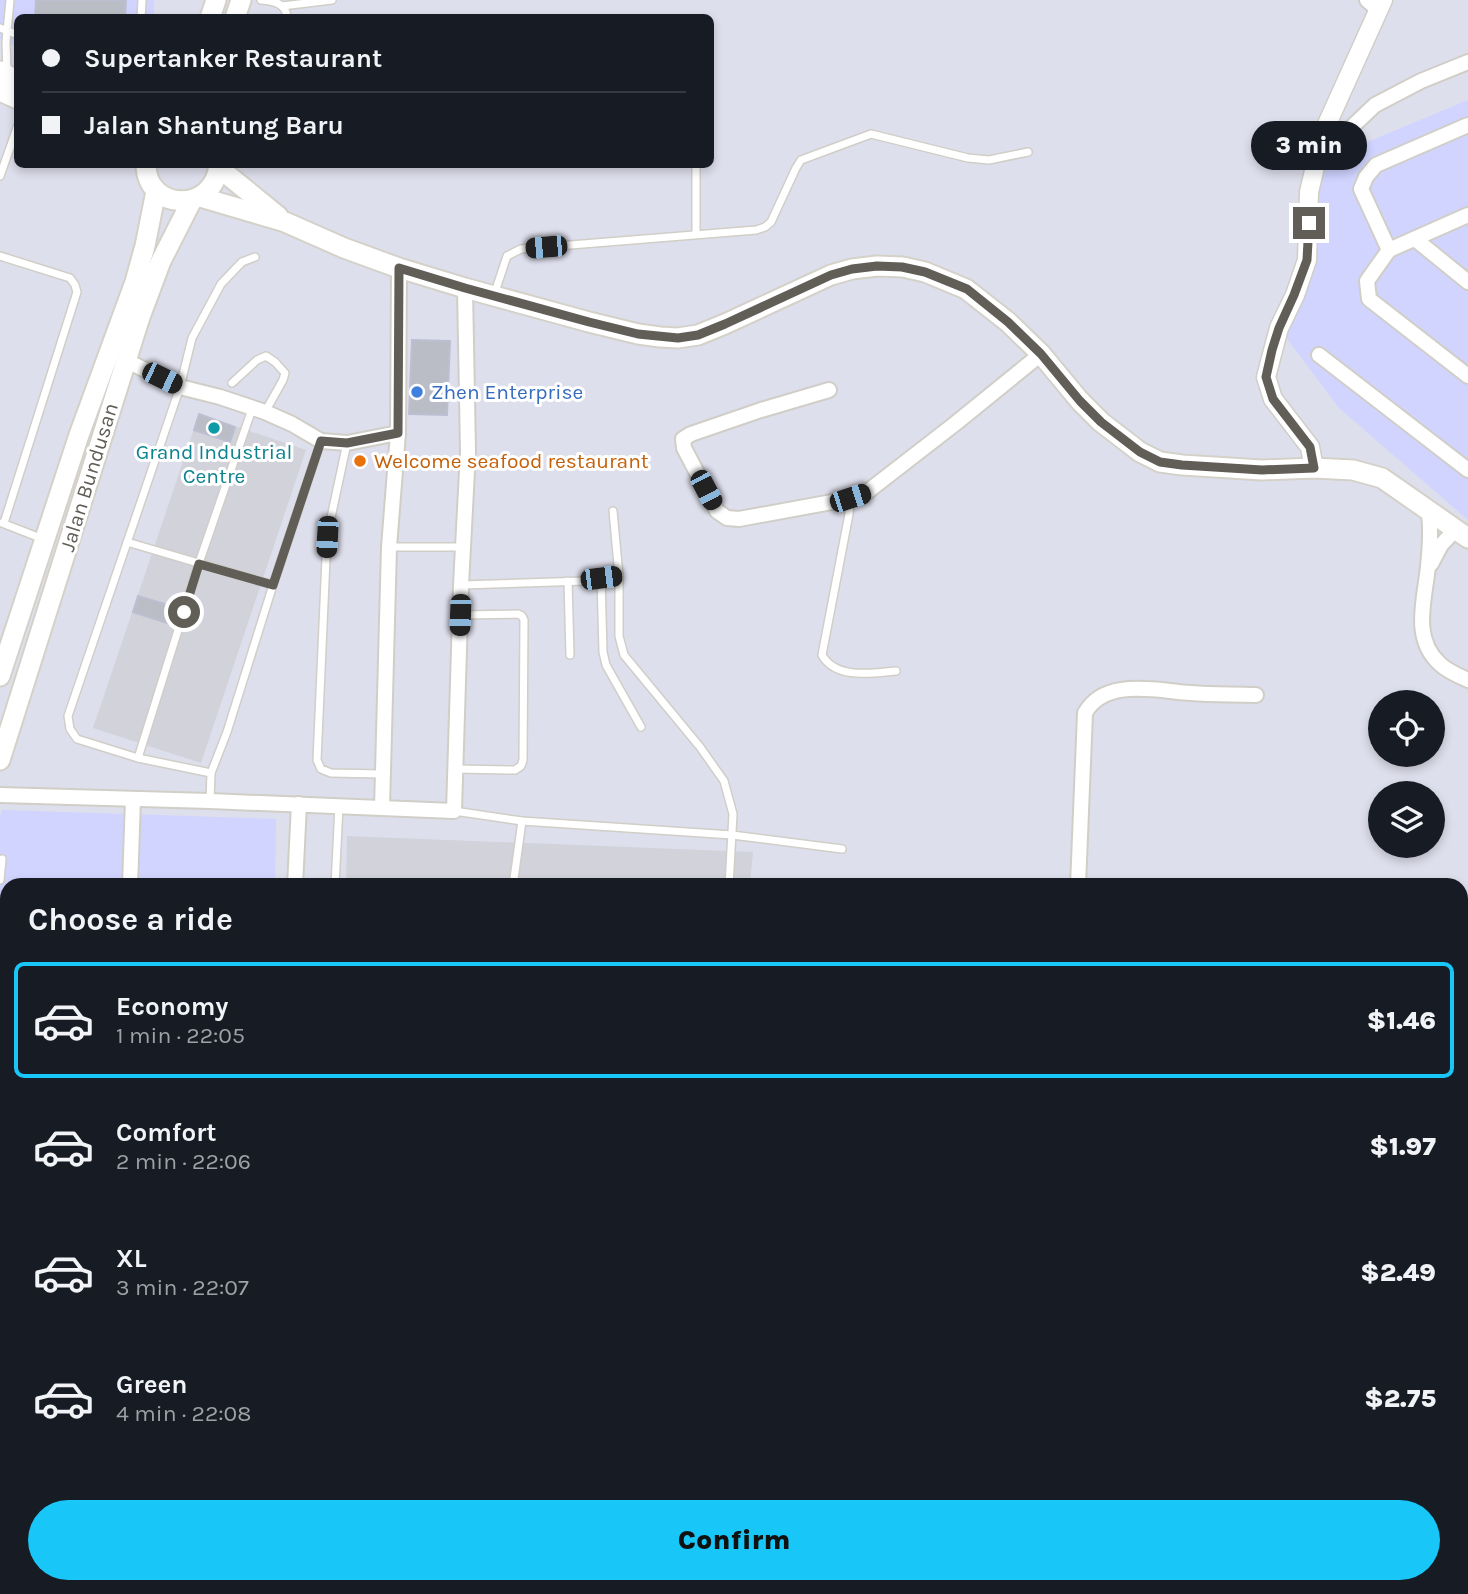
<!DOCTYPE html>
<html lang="en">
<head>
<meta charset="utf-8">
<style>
	body { margin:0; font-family:Karla,sans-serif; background:#242831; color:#f1f3f6; height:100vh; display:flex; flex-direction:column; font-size:26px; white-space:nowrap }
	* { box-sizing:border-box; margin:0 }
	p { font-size:23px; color:#9ea1a6 }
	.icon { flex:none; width:38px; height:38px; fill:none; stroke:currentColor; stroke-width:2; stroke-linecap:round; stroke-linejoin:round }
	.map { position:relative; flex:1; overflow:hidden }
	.side { position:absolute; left:0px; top:878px; width:1468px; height:716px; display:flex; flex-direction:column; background:#171b24; border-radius:21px 21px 0 0; box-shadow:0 4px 10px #0003 }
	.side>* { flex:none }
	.guide { position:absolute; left:14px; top:14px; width:700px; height:154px; border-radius:10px; box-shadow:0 4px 10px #0003; display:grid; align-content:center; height:154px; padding:0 28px; background:#171b24 }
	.buttons { position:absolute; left:1368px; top:690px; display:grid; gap:14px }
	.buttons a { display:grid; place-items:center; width:77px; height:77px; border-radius:50%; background:#171b24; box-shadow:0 4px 10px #0003; font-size:35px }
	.end { position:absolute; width:32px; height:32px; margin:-16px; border:9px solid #615e57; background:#fff; box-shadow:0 0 0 4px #fff }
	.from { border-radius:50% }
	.bubble { position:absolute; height:49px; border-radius:24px; background:#171b24; box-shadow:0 4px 10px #0003; font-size:23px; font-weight:800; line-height:49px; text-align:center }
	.car { position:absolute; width:21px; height:42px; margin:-21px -10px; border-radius:9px; box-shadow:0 0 5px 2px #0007; background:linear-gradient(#222 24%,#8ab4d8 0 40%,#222 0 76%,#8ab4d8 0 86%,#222 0) }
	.guide b { display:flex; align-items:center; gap:24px; height:66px; font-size:26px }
	.guide b+b { border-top:2px solid #363941 }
	.guide i { width:18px; height:18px; background:#f1f3f6 }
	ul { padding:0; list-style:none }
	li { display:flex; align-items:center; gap:21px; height:116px; margin:0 14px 10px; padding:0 14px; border:4px solid transparent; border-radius:10px }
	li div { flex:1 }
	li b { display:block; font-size:26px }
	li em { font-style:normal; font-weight:800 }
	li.on { border-color:#18c7f8 }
	li>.icon { width:63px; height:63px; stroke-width:1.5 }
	h2 { padding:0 28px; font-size:32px; line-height:84px }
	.cta { display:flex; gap:14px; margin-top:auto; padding:14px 28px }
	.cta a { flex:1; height:80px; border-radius:42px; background:#18c7f8; color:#111; font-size:28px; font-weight:800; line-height:80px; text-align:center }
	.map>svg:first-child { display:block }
</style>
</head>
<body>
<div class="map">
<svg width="1468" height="1594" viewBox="0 0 1468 1594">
	<rect width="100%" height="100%" fill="#dedfec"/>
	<g fill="#d0d4ff">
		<path d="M0,0H154V17L18,18L17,47L0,39Z"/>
		<path d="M1468,100V520L1339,408L1279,328L1307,260L1317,163Z"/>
		<path d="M2,810L276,819L275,885L7,886V1001H0V816Z"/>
	</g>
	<g fill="#d1d2da">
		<path d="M199,414L306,450L201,763L93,728Z"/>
		<path d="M347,836L753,852L750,885L346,886Z"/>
	</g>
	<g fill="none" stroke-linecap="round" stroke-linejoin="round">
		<g stroke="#ffd59b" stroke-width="4.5">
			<path d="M0,1485L7,1486"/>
			<path d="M372,1587L373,1594"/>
		</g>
	</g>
	<g fill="#bbbdc6" stroke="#bcbfd1" stroke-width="2">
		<path d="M36,0H126L125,18H35Z"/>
		<path d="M412,340L450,341L447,415L409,414Z"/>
		<path d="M199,414L235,427L230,442L194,430Z"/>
		<path d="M138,596L178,608L173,625L133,612Z"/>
	</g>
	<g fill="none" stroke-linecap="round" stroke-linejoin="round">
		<g stroke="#d0cec7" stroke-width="10">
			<g id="service">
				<path d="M261,0C273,1 287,3 287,18"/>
				<path d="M282,6L332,0"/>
				<path d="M141,18L142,0"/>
				<path d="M0,28L18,35"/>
				<path d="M7,72L6,42L10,0"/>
				<path d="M0,176L18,125"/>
				<path d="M696,234V164"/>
				<path d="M0,256L70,278L75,285L77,292L4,523"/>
				<path d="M494,295L507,256L521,249L756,230L765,227L771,222L796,168L801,160L871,134L968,158L989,160L1028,152"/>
				<path d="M232,383L257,360L266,356L275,362L285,373L283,380L265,412"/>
				<path d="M347,443L327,536L317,760L321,769L331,773L382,774"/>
				<path d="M850,498L849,514L822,655C836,680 873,673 896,671"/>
				<path d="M613,511L619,576V636L624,655L700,747L724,781L733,814L729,886"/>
				<path d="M2,523L43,539"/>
				<path d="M127,542L273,585"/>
				<path d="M390,547H462"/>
				<path d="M601,578L603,652L606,665L641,727"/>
				<path d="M568,581L570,655"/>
				<path d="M461,585L585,581L619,576"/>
				<path d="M138,758L199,563L252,409"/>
				<path d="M456,769L515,770L521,766L523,760L524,620L522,616L518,614L461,615"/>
				<path d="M211,773L138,758L77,739L70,729L68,716L180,387L192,338L221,284L242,262L255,257"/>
				<path d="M210,801L211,773L227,732L273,585L321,441"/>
				<path d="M454,811L522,821L732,835L842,849"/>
				<path d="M0,880L2,859"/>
				<path d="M335,886L339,806"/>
				<path d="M513,886L522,821"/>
				<path d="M0,901H7"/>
				<path d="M0,993L7,994"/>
				<path d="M0,1021L7,1023"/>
				<path d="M1461,1082H1468"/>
				<path d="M0,1214L7,1215"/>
				<path d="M149,1594L150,1587"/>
				<path d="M399,1594L400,1587"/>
				<path d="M545,1594L546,1587"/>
				<path d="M661,1594V1587"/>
				<path d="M774,1594V1587"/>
				<path d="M866,1594L867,1587"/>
				<path d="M976,1594L977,1587"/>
				<path d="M1184,1594L1185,1591"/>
				<path d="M1212,1594L1213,1587"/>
			</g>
		</g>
		<g stroke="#d0cec7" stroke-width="18">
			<g id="minor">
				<path d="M1367,0L1379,10"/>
				<path d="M1319,151L1336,142L1375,105L1421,81L1468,62"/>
				<path d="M1468,215L1389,250L1367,281L1369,299L1468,376"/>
				<path d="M1415,239L1468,282"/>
				<path d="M1389,250L1361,189L1366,177L1376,165L1468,125"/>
				<path d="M1319,355L1468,470"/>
				<path d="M125,360L180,387L220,397L265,412L292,424L321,441L347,443L398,433"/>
				<path d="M829,390L761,410L691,434L683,439L684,448L717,511L727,518L739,519L843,500L867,492L956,423L1041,354"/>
				<path d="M1429,512C1431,530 1430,548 1428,566C1425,599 1411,638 1440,664C1447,671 1459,676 1468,680"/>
				<path d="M1431,564L1441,545L1455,530"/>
				<path d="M0,795L210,801L454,811L461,585L468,452L465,288"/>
				<path d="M382,808L389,547L398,433L399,268"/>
				<path d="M130,886L133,799"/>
				<path d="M295,886L299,804"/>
				<path d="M1078,886L1085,713C1105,677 1158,691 1191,693C1212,695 1234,694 1256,695"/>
				<path d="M0,1121L7,1123"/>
				<path d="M1461,1294L1468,1290"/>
				<path d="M1461,1391L1468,1398"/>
			</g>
		</g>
		<g stroke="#d0cec7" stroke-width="21">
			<path id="tertiary" d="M1314,468L1310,447L1273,399L1266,377L1279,328L1295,295L1307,260L1309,192L1323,133L1383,0"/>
		</g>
		<g stroke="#d4d1c9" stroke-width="23">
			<g id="secondary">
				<path d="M210,18L216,0"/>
				<path d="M235,18L241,0"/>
				<path d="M0,71L18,81"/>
				<path d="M0,91L18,99"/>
				<path d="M146,164C146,212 215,214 219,164"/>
				<path d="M219,168L278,216"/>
				<path d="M200,197L285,222L344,248L399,268L465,288L589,322L638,334L660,337L678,338L698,335L725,324L831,275L852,269L877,266L903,267L925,272L966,289L1008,322L1041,354L1080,401L1101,422L1140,452L1160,462L1182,465L1262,470L1314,468L1353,470L1382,478L1468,538"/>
				<path d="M0,676L79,435L135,282L145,246L156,191"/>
				<path d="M0,760L140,317L161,261L192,200"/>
			</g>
		</g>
		<g stroke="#455ffe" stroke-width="24">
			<g id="primary">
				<path d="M0,1528H7"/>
				<path d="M0,1554H7"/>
				<path d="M192,1587L218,1594"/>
				<path d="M298,1587L316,1594"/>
			</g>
		</g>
		<use href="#service" stroke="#fff" stroke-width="7"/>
		<use href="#minor" stroke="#fff" stroke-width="14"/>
		<use href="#tertiary" stroke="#fff" stroke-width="18"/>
		<use href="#secondary" stroke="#fff" stroke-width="19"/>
		<use href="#primary" stroke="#a0a2ff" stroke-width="21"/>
	</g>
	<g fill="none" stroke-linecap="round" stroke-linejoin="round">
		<path stroke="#615e57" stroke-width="9" d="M184,612L199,564L273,585L321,441L347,443L398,433L399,268L465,288L589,322L638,334L678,338L698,335L725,324L831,275L852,269L877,266L902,267L925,272L967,289L1008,322L1041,354L1080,401L1101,422L1140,452L1160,462L1182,465L1262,470L1314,468L1310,447L1273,399L1266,377L1272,350L1279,328L1294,295L1307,260L1309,223"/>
	</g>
	<circle fill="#3f7fe0" stroke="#fff" stroke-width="2.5" cx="417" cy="392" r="7"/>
	<circle fill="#0f9aa8" stroke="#fff" stroke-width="2.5" cx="214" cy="428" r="7"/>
	<circle fill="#e8710a" stroke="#fff" stroke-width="2.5" cx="360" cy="461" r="7"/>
	<g text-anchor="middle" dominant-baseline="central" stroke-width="6" stroke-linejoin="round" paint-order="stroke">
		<g font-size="21" fill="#366cbe" stroke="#fff" text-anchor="start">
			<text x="431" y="392">Zhen Enterprise</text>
		</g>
		<g font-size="21" fill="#0d838f" stroke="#fff">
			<text x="214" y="452">Grand Industrial<tspan x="214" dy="24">Centre</tspan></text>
		</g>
		<g font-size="21" fill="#c56008" stroke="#fff" text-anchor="start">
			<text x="374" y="461">Welcome seafood restaurant</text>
		</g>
		<g font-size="21" fill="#615e57" stroke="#fff">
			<text transform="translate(89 477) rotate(-73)">Jalan Bundusan</text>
		</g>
	</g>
</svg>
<div class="buttons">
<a><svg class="icon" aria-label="locate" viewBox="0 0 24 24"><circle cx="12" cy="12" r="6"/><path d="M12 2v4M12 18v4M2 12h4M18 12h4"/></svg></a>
<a><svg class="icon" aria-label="layers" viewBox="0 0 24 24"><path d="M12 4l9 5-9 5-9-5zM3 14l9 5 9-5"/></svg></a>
</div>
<i class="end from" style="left:184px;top:612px"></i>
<i class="end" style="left:1309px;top:223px"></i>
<div class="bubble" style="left:1251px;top:121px;width:116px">3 min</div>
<i class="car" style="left:546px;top:247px;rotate:265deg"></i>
<i class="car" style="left:162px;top:378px;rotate:116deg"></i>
<i class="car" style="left:706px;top:490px;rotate:152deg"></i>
<i class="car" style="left:850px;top:498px;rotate:72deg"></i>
<i class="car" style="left:327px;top:537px;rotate:183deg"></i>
<i class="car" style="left:601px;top:578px;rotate:83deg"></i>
<i class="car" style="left:460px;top:615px;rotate:182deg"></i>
<div class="guide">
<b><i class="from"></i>Supertanker Restaurant</b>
<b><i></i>Jalan Shantung Baru</b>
</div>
<section class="side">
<h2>Choose a ride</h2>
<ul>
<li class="on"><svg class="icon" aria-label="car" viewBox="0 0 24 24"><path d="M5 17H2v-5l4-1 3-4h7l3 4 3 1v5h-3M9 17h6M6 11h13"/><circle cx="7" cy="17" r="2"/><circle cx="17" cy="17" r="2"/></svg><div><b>Economy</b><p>1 min · 22:05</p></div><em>$1.46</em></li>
<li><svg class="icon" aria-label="car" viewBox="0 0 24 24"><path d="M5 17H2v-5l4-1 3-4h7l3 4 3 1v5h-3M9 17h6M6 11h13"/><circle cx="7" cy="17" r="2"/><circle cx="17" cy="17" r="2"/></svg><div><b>Comfort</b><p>2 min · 22:06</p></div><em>$1.97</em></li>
<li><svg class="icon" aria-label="car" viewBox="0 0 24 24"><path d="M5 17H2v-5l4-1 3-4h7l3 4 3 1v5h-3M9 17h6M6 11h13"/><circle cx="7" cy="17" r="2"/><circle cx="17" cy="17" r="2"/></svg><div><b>XL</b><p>3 min · 22:07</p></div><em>$2.49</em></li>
<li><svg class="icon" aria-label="car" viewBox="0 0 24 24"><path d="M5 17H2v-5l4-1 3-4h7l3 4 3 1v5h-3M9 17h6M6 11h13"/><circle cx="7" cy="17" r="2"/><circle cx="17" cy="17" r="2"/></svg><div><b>Green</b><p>4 min · 22:08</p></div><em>$2.75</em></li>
</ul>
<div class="cta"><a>Confirm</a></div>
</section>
</div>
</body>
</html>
